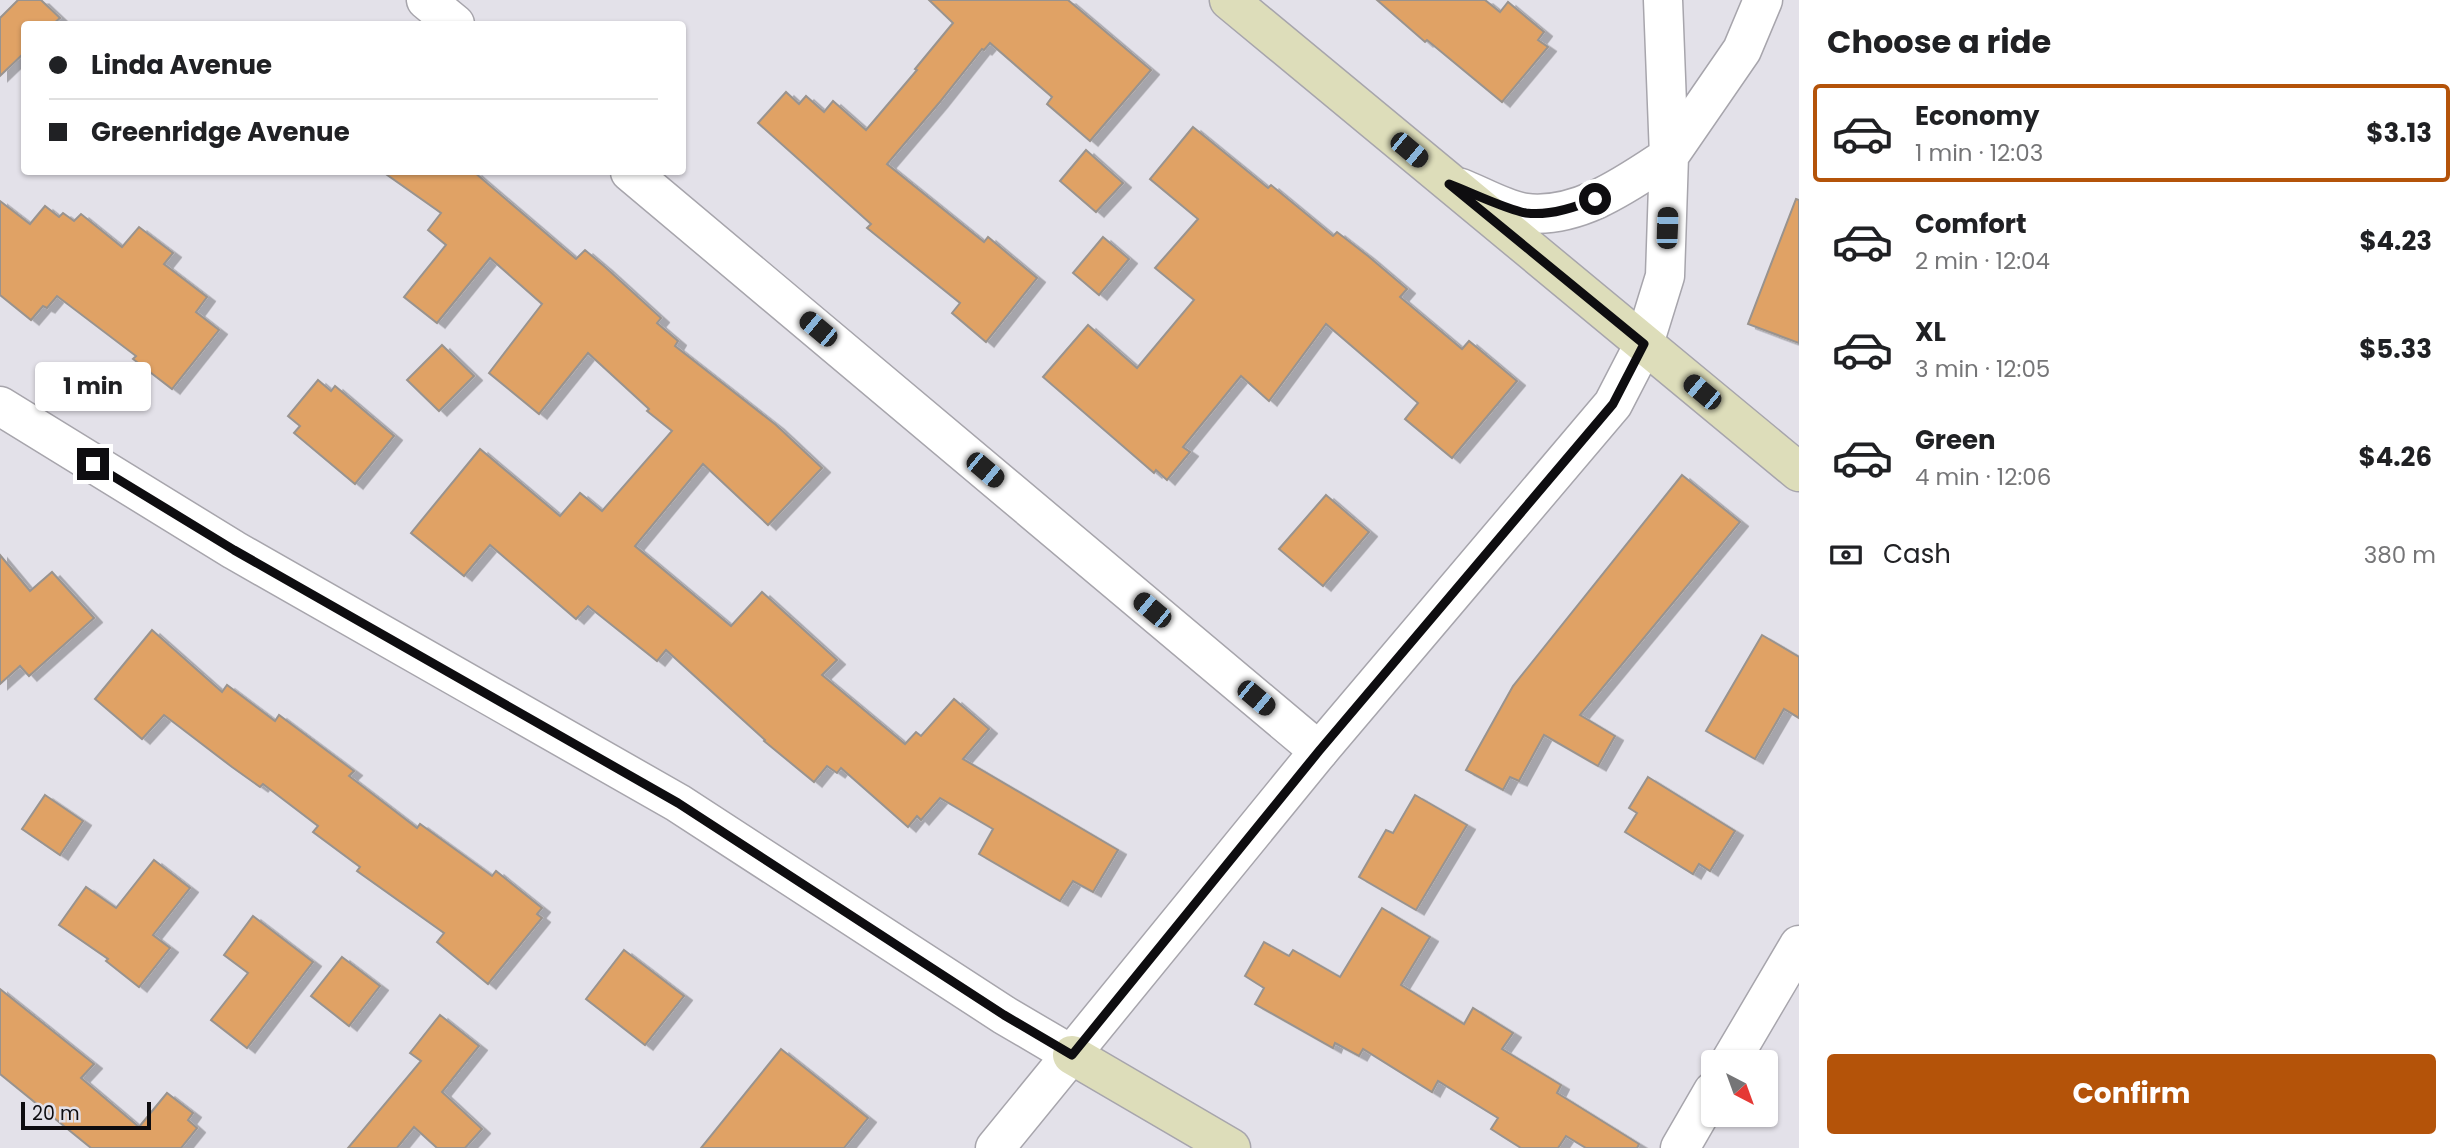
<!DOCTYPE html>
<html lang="en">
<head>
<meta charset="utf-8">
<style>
	body { margin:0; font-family:Poppins,sans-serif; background:#f2f2f2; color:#202124; height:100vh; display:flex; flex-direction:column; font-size:26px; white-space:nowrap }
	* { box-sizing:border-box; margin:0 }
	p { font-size:23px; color:#757577 }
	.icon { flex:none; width:38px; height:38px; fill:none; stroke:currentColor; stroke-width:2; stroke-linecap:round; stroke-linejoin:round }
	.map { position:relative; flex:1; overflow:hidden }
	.drawer { display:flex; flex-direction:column; background:#fff; width:665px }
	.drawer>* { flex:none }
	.banner { position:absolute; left:21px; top:21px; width:665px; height:154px; border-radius:7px; box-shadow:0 2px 5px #0004; display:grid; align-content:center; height:154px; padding:0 28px; background:#fff }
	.needle { width:46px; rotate:139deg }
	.fabs { position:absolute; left:1701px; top:1050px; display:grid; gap:14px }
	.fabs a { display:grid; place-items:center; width:77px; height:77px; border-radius:7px; background:#fff; box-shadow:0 2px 5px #0004; font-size:35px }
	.scale { position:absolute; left:21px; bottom:18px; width:130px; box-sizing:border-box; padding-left:7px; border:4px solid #0e0d10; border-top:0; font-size:19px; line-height:24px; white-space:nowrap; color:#0e0d10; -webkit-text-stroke:5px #e3e1e9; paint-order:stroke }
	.end { position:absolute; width:32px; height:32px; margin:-16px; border:9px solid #0e0d10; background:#fff; box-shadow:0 0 0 4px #fff }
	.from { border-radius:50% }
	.bubble { position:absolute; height:49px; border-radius:7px; background:#fff; box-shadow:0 2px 5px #0004; font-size:23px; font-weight:700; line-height:49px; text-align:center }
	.car { position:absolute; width:21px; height:42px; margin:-21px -10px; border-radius:9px; box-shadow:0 0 5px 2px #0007; background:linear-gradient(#222 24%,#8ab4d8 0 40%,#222 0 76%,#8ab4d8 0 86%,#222 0) }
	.banner b { display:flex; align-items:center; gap:24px; height:66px; font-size:26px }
	.banner b+b { border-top:2px solid #e0e0e0 }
	.banner i { width:18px; height:18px; background:#202124 }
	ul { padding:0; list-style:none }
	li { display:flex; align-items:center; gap:21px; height:98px; margin:0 14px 10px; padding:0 14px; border:4px solid transparent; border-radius:7px }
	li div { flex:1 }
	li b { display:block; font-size:26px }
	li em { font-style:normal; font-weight:700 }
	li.on { border-color:#b45309 }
	li>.icon { width:63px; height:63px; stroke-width:1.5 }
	h2 { padding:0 28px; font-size:32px; line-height:84px }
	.pay { display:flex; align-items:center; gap:18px; height:77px; padding:0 28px; font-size:26px }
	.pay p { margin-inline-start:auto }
	.cta { display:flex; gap:14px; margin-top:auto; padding:14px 28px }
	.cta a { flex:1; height:80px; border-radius:7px; background:#b45309; color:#fff; font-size:28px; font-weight:700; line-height:80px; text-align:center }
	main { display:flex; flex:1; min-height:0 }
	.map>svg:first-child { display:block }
</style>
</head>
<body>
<main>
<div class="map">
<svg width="1799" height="1148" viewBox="0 0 1799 1148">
	<defs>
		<filter id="shadow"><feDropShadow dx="8" dy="4.5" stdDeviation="0" flood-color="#0004"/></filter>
	</defs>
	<rect width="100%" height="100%" fill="#e3e1e9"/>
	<g fill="#e0a265" stroke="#99938e" stroke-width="2" filter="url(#shadow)">
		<path d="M18,0H41L60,18L53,24H24V53L0,76V18Z"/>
		<path d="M929,0H1068L1151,70L1090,141L1047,104L1052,97L990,43L984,50L982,49L939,103L887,164L984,242L988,237L1037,278L986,342L952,313L960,303L867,228L871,224L758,123L786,92L799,104L806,96L824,112L833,101L866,130L917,70L915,69L953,23Z"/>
		<path d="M1377,0H1485L1500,12L1508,2L1544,32L1538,40L1548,47L1502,102L1427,40L1425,42Z"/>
		<path d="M1193,127L1268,188L1271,185L1333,236L1337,232L1368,256L1407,289L1400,297L1462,349L1469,341L1517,381L1452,458L1405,419L1418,403L1326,324L1269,401L1241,376L1183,447L1190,452L1167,480L1156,470L1154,473L1043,377L1088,325L1137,368L1194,300L1155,268L1198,219L1150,179Z"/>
		<path d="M1086,150L1123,183L1096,212L1060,181Z"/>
		<path d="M383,172H474L576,259L585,250L605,267L661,318L657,323L678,341L675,346L776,425L822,468L768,525L703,464L635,546L731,626L762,592L837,660L822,675L905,744L916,732L921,736L954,699L989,729L963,759L1118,850L1093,892L1073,881L1060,901L979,854L993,829L940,798L921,820L917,816L908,827L841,768L837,773L827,766L814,782L764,741L765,740L666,650L657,661L588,606L576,619L490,545L464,576L411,533L480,449L560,516L580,493L602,511L672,431L647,411L649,409L588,353L539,414L489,373L542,304L490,258L437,323L404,297L446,245L428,230L441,213Z"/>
		<path d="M1796,199L1799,200V343L1748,324Z"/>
		<path d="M0,201L30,224L45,206L59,217L63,213L74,221L81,214L122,247L139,227L173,253L164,264L207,297L196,312L219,330L172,389L133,359L136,356L57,296L47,308L43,306L31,320L0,295Z"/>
		<path d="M1103,237L1129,259L1099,295L1073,273Z"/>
		<path d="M442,345L474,376L439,411L407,380Z"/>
		<path d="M318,380L331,391L335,386L394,436L355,484L294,433L300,426L288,416Z"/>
		<path d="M1682,475L1740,522L1580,715L1615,736L1598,766L1544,735L1519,781L1510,777L1503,790L1466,770L1513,686Z"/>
		<path d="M1326,495L1369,532L1323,586L1279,549Z"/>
		<path d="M0,555L30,591L52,572L94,618L29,676L20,666L0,684Z"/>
		<path d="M152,630L222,692L227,685L275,721L279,715L354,771L349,776L417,828L420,824L492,876L496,871L542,908L537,914L542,918L488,984L437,942L444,933L357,871L360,867L313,832L318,826L263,784L260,787L232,767L164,715L142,739L95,699Z"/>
		<path d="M1762,635L1799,657V718L1784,709L1755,759L1706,731Z"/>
		<path d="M1648,777L1735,831L1710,871L1699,864L1693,874L1625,832L1637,813L1629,808Z"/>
		<path d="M45,795L83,821L60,855L22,829Z"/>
		<path d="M1415,795L1467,825L1416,910L1359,877L1386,830L1393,833Z"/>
		<path d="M154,860L190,888L153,935L170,948L139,987L106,961L108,959L59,925L86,887L116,908Z"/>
		<path d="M1382,908L1430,937L1401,985L1464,1024L1473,1008L1513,1033L1502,1049L1561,1085L1557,1093L1639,1144L1637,1148H1586L1566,1136L1558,1148H1521L1491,1129L1498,1118L1438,1081L1432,1092L1363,1049L1359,1056L1335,1043L1333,1048L1255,1004L1264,988L1245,976L1264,942L1289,956L1293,950L1340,977Z"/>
		<path d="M253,916L313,962L247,1048L211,1020L248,973L224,955Z"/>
		<path d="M624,950L684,996L645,1045L586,999Z"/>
		<path d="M342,957L380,986L349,1026L311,996Z"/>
		<path d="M0,989L94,1064L81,1078L139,1127L167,1093L193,1113L188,1120L197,1128L181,1148H91L0,1074Z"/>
		<path d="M440,1015L479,1046L442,1092L482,1129L465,1148H437L414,1127L397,1148H348L421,1061L410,1053Z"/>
		<path d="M781,1049L868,1118L844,1148H701Z"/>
	</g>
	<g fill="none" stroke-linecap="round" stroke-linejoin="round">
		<g stroke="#a7a5ac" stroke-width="41">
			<g id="street">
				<path d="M426,0L455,24"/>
				<path d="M630,172L1319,751"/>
				<path d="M1461,188C1479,195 1507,211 1526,213C1579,219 1628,183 1669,156L1663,0"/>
				<path d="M0,406L234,550L678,803L1004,1015L1072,1055"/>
				<path d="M1730,1062L1799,945"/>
				<path d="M995,1148L1319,751L1613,404L1644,344L1665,276L1669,156L1742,50L1763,0"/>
				<path d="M1680,1148L1713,1091"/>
			</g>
		</g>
		<g stroke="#a7a5ac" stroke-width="41">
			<g id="secondary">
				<path d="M1229,0L1799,472"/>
				<path d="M1072,1055L1231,1148"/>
			</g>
		</g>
		<use href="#street" stroke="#fff" stroke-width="38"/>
		<use href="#secondary" stroke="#ddddba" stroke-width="38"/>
	</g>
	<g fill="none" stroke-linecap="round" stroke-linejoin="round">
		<path stroke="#0e0d10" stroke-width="9" d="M93,464L234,550L678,803L1004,1015L1072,1055L1319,751L1613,404L1644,344L1449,184C1468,191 1507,210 1526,213C1549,216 1574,208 1595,199"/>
	</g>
</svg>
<div class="fabs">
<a><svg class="needle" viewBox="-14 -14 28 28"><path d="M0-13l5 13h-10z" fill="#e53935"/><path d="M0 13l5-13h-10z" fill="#757577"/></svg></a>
</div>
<div class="scale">20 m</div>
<i class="end from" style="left:1595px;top:199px"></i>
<i class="end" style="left:93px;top:464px"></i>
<div class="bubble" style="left:35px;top:362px;width:116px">1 min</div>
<i class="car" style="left:1409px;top:150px;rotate:130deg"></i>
<i class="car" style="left:1667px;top:228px;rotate:2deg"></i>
<i class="car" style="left:818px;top:329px;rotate:310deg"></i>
<i class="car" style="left:1702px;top:392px;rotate:310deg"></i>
<i class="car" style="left:985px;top:470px;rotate:130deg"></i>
<i class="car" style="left:1152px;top:610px;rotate:310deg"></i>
<i class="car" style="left:1256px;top:698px;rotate:130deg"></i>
<div class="banner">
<b><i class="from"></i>Linda Avenue</b>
<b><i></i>Greenridge Avenue</b>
</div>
</div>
<section class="drawer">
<h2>Choose a ride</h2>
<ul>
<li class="on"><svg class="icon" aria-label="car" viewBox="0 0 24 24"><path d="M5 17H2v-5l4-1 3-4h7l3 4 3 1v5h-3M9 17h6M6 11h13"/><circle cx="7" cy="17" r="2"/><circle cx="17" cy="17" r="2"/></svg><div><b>Economy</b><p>1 min · 12:03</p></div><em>$3.13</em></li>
<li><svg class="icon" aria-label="car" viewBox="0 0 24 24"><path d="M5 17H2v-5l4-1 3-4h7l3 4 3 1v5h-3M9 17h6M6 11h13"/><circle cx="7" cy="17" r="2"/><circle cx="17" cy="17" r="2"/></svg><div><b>Comfort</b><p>2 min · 12:04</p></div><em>$4.23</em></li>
<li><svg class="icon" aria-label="car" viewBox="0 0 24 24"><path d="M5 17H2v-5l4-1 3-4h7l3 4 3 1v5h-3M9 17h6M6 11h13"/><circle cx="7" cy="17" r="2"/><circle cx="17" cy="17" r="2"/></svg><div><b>XL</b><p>3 min · 12:05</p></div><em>$5.33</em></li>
<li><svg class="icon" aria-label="car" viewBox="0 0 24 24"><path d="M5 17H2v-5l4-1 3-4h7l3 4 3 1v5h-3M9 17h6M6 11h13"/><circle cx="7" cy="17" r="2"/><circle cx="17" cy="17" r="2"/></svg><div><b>Green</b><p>4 min · 12:06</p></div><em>$4.26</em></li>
</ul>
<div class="pay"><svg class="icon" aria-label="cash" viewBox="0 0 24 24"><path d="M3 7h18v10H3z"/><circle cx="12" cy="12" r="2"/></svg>Cash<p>380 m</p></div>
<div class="cta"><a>Confirm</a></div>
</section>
</main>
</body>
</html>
